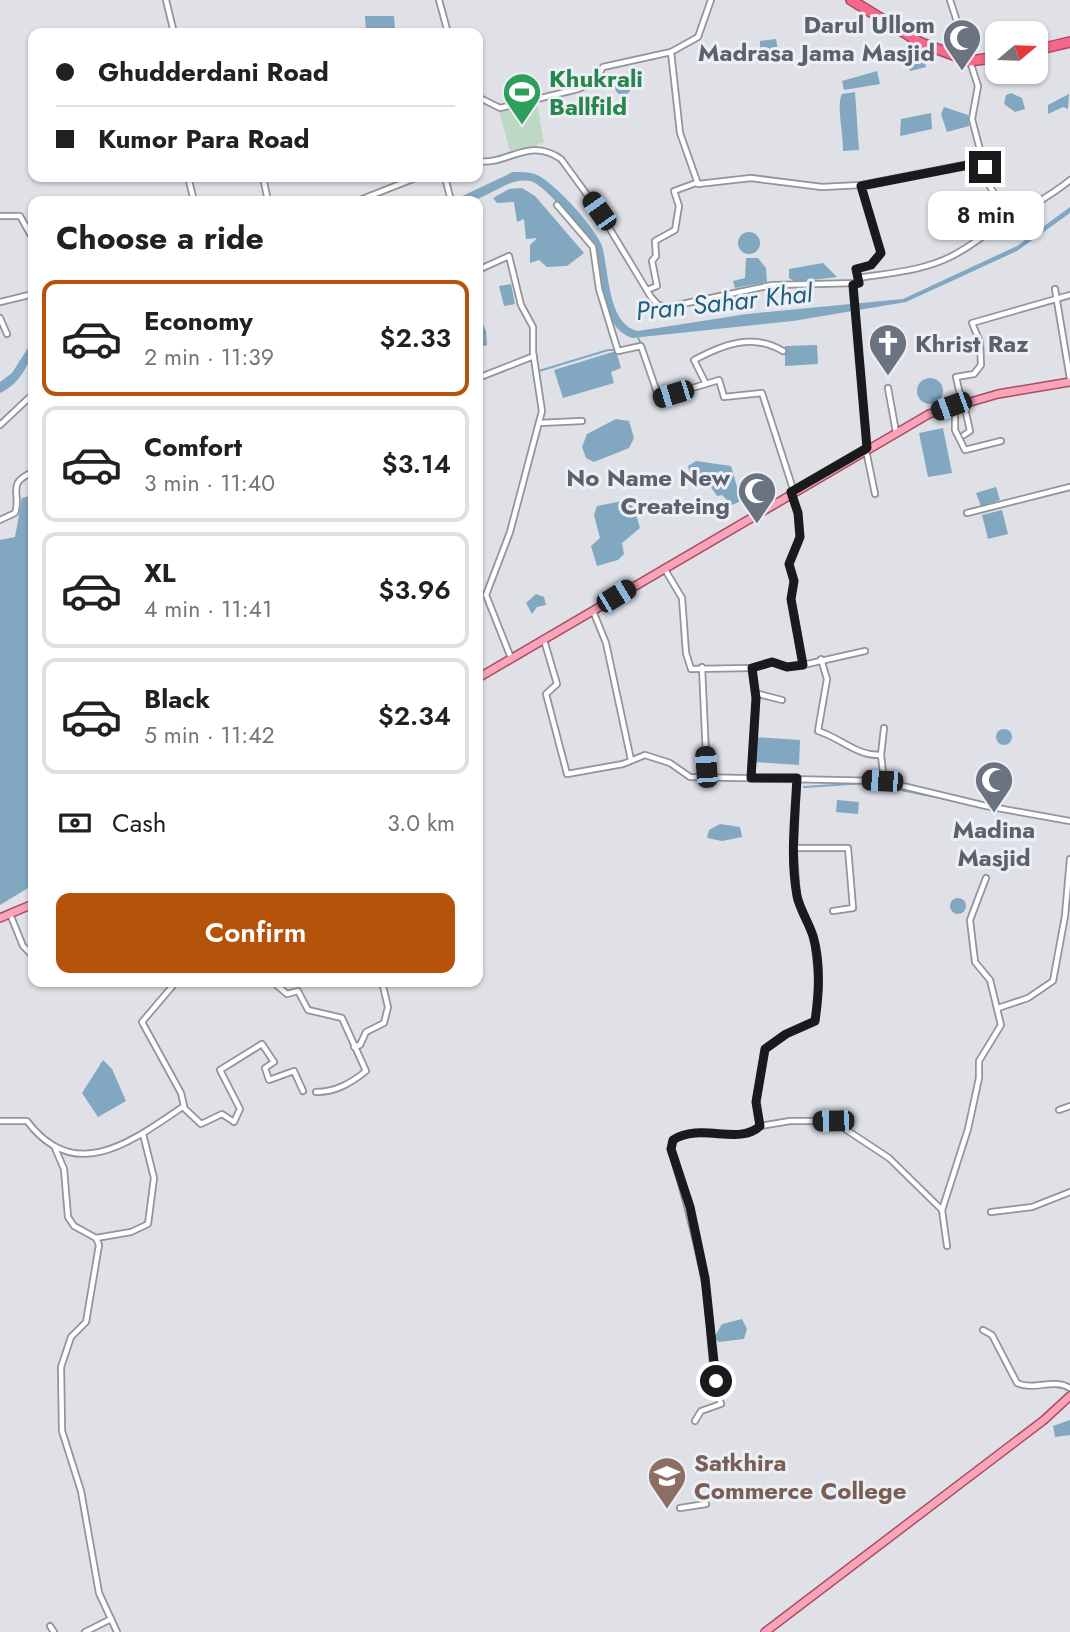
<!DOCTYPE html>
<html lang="en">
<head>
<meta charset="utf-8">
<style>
	body { margin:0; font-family:Jost,sans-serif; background:#f6f6f6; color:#202124; height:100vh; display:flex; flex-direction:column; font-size:26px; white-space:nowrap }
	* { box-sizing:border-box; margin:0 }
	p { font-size:23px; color:#757577 }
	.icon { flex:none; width:38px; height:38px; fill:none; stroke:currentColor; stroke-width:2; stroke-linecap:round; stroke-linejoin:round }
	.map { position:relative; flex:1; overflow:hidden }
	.panel { position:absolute; left:28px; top:196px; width:455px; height:791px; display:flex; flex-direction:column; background:#fff; border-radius:14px; box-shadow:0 2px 5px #0004 }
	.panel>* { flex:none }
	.hud { position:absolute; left:28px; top:28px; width:455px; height:154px; border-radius:14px; box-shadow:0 2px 5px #0004; display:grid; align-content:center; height:154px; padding:0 28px; background:#fff }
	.needle { width:46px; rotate:71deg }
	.controls { position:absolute; left:985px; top:21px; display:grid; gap:14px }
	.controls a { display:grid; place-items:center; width:63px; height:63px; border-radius:14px; background:#fff; box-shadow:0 2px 5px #0004; font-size:35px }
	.end { position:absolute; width:32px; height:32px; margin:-16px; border:9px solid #191a1c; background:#fff; box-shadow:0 0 0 4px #fff }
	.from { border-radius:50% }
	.bubble { position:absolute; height:49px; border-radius:14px; background:#fff; box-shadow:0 2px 5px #0004; font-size:23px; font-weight:600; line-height:49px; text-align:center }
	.car { position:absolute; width:21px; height:42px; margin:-21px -10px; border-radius:9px; box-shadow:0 0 5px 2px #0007; background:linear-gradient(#222 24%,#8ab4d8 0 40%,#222 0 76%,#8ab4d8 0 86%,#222 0) }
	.hud b { display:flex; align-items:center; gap:24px; height:66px; font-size:26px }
	.hud b+b { border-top:2px solid #e0e0e0 }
	.hud i { width:18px; height:18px; background:#202124 }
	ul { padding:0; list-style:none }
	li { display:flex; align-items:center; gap:21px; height:116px; margin:0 14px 10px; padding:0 14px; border:4px solid #e0e0e0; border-radius:14px }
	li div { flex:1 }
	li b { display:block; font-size:26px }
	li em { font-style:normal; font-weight:600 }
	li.active { border-color:#b45309 }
	li>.icon { width:63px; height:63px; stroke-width:1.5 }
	h2 { padding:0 28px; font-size:32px; line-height:84px }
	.pay { display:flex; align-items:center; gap:18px; height:77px; padding:0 28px; font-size:26px }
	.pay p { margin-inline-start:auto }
	.action { display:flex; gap:14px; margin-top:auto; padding:14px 28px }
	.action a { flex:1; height:80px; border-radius:14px; background:#b45309; color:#fff; font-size:28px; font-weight:600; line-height:80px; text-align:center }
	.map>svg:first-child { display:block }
</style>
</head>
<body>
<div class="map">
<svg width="1070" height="1632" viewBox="0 0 1070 1632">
	<rect width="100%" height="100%" fill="#dfe1e7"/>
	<path fill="#bdd9c4" d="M537,103L544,143L537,144V150L510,152L499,110Z"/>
	<g fill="#81a7c1">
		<path d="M365,16H394L395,31L366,32Z"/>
		<path d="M776,39L779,57L760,61V41Z"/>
		<path d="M922,51L926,67L910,71L906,53Z"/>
		<path d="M877,71L880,84L844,90L842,81Z"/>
		<circle cx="623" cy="87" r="8"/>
		<path d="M855,92L859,150L843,151C844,136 836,105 842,94Z"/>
		<path d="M1011,93L1022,98L1025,109L1015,112L1004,104L1006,95Z"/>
		<path d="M1069,94L1068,109L1063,107L1048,114V105Z"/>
		<path d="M944,107L968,115L969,126L947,132L941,114Z"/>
		<path d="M931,113L932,129L900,136L901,119Z"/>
		<path d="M513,172C520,172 528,172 535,174C553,181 595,227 602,246C609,269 607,325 638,331L747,314L903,299L1017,246L1070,207V213L1017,251L906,302L793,321L632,338C600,326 604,284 596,258C591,241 546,184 530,181C507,177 490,198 469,201C460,202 450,201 442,201L458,198Z"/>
		<path d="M522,188L535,196L584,253L567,266L547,267L539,260L530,263V245L537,238L526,239L524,219L517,222L514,202L497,203L493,198L509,189Z"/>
		<path d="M967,203L984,206L985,219L971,221L965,207Z"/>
		<circle cx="749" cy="243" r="11"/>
		<path d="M746,258H758L766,268L767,282L735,288L733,281L745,278Z"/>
		<path d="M823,263L837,277L795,282L789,278V269Z"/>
		<path d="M511,284L515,304L504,306L499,286Z"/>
		<path d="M478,315L486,331L487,345L478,348Z"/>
		<path d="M33,340C33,361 20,384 0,393V382L12,373Z"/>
		<path d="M817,345L818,364L785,366V346Z"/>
		<path d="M616,351L621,368L611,372L614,383L563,398L554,370Z"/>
		<circle cx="930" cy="391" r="13"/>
		<path d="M616,419L629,421L634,438L629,448L594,462L586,458L582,447L587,434Z"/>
		<path d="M943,428L952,473L928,477L919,433Z"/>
		<path d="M696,461L731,466L741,501L732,505L722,495L717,496L709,484L690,475L688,466Z"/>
		<path d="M996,487L1000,500L981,506L976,493Z"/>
		<path d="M33,495V885L0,905V540L15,537L22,498Z"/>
		<path d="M622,501L634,507L640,528L622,543L624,554L618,560L597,566L591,546L600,538L594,515L597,506Z"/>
		<path d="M1002,510L1008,534L988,539L982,515Z"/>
		<path d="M536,594L544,597L546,605L537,607L532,614L526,603Z"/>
		<circle cx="1004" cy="737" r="8"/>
		<path d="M754,737L800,740L799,765L753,762Z"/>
		<path d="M837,800L859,802L858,814L836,812Z"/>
		<path d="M720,824L740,827L742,837L722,841L707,838L709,830Z"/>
		<circle cx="958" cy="906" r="8"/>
		<path d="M103,1060L112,1069L126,1101L98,1117L82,1093Z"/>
		<path d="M742,1319L747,1329L744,1339L719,1342L714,1338L722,1324Z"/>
		<path d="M1070,1420V1435L1055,1437L1053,1426Z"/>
	</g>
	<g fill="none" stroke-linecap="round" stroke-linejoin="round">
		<g stroke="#81a7c1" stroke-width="2">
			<path d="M958,31L965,56"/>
			<path d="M636,345L641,343L638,338"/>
			<path d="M539,371L608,350H617"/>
			<path d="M777,445L782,463"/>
			<path d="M513,511L522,479"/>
			<path d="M804,787L866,783L965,803"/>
			<path d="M793,817L794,781"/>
			<path d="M792,879V854"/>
			<path d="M793,881L795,894"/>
			<path d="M770,1043L788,1030"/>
		</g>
		<g stroke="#929499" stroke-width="8">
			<g id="minor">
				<path d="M166,0L174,33"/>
				<path d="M439,0L448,33"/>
				<path d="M711,0L698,37L671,52L680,133L698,184L751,178L822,187L861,185L984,161"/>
				<path d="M950,0L978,86L972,119L989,185L1010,219"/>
				<path d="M478,97L500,108L578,89L594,82L603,67L671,52"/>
				<path d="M478,161C507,166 528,136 561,159L599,211L651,297L658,305L668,307L772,285L859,283L856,269L871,265L881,253L861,185"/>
				<path d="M188,177L194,201"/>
				<path d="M263,177L268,201"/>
				<path d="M445,177L451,201"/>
				<path d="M357,201L418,177"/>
				<path d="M557,205L593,247L599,289L618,351L641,346L659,398L719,380L724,397L762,393L794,492"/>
				<path d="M0,216H20L33,239"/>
				<path d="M478,270L509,256L521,305L533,327V352L542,411L510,532L486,595L511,658"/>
				<path d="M858,278C889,273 923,271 952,256C970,247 984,235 999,225C1023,210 1047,199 1070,180"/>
				<path d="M853,285L867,448"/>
				<path d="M1055,289L1070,379"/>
				<path d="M647,290L657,286L652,261L656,256L655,241L675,230L679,206L674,191L696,183"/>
				<path d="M0,302L33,294"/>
				<path d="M0,318L7,334"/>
				<path d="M478,378L534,356"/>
				<path d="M706,384L694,360C724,344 753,333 783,351"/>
				<path d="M888,388L896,432"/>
				<path d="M962,403L956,377L974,374L981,365L980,342L972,323L1070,295"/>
				<path d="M955,407V430L965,450L1001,441"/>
				<path d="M539,423L582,421"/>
				<path d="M0,425L33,394"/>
				<path d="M964,435L970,431L964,404"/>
				<path d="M866,450L875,494"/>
				<path d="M791,493L798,513L800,537L789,564L794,581L791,599L803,665L865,651"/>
				<path d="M967,513L1070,487"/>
				<path d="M0,520L15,513C22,493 5,484 33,472"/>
				<path d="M664,568L682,598L686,653L691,669L752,668"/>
				<path d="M593,611L606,643L631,760"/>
				<path d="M544,640L557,684L546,694L567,774L623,764L645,755L670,763L690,777L882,781L986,806L1070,821"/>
				<path d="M821,659L827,679L818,731C841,738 856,756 881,755L884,728"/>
				<path d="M702,667L707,778"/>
				<path d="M755,693L782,700"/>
				<path d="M881,755L884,782"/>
				<path d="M751,778L756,698L752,668L772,662L787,667L803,665"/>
				<path d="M794,848H848L853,908L833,911"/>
				<path d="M10,914L23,946L33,956"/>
				<path d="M273,982L287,994L298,991L308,1010L342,1018L366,1071C351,1083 336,1092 316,1092"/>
				<path d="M998,1008L1028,998L1053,981L1065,916L1070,859"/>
				<path d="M354,1047L360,1045L366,1032L384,1023L388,1007L382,982"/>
				<path d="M183,1107L201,1124L222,1114L234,1122L240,1109L220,1070L262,1044L274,1062L265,1068L269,1080L294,1071L303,1091"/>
				<path d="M1059,1110L1070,1106"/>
				<path d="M0,1121H27C75,1185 131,1142 184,1106L181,1093L142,1022L176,982"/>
				<path d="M760,1126L790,1121H833L889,1158L942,1210"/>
				<path d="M55,1148L64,1169L68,1217L74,1226L96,1238L99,1245L86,1322L71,1337L61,1367L62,1431L81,1491L99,1593L117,1632"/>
				<path d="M991,1212L1032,1207L1070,1192"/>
				<path d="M96,1238L131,1232L148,1224L154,1178L143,1134"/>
				<path d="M947,1246L942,1210L968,1129L979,1078V1061L1001,1025L990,980L975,962L970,920L986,878"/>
				<path d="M983,1330L992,1335L1017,1383C1033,1391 1053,1378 1070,1388"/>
				<path d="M695,1421L701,1411L721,1404C708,1365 713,1320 704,1278C695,1234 684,1192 671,1149L673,1140C701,1122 739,1146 760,1126L756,1102L765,1049L786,1034L815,1022L819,986L814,938L797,898L794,852L797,778"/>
				<path d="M680,1508L706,1504"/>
				<path d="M50,1626L54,1632"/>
				<path d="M85,1632L111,1619"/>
			</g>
		</g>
		<g stroke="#a94c64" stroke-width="10">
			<g id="major">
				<path d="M478,678L929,414L998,394L1070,382"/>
				<path d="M0,918L33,904"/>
				<path d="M765,1632L1044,1420L1070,1396"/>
			</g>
		</g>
		<g stroke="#a94c64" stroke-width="12">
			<g id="highway">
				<path d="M851,0L921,43L970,61L998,57"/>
				<path d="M1036,50L1070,42"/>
			</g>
		</g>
		<use href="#minor" stroke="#fff" stroke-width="4.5"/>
		<use href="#major" stroke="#faa4b9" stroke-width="7"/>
		<use href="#highway" stroke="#f6678a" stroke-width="9"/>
	</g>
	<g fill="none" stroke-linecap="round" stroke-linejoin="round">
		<path stroke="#191a1c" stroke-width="9" d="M716,1381L705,1278L690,1207L671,1149L673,1140C701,1122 739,1146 760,1126L756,1102L765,1049L786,1034L815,1021C819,994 821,963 813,936C809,923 800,910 797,896C790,858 795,817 797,778H751L756,698L752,668L772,662L787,667L803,665L791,599L794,581L789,564L800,537L798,513L791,492L867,448L853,285L859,283L856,269L871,265L881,253L861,186L984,162L985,167"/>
	</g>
	<defs>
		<g id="mosque-pin" transform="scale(2.0125)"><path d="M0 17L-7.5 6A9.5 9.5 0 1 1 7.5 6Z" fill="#6b7280" stroke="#eceff4"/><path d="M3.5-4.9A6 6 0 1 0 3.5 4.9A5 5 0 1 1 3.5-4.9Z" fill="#fff"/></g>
		<g id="stadium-pin" transform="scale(2.0125)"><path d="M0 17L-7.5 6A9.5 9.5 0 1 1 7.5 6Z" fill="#2e9e5b" stroke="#eceff4"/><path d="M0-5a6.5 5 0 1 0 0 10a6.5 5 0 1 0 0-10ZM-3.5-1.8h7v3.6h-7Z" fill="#fff"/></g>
		<g id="church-pin" transform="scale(2.0125)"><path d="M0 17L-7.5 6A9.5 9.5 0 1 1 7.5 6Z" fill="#6b7280" stroke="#eceff4"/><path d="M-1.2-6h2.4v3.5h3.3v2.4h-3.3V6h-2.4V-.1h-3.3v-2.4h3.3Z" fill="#fff"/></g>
		<g id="university-pin" transform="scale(2.0125)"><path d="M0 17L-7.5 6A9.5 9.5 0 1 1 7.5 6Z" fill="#8d6e63" stroke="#eceff4"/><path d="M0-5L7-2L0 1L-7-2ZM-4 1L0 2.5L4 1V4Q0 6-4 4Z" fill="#fff"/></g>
	</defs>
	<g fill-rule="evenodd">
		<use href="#mosque-pin" x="962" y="38"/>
		<use href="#stadium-pin" x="522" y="92"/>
		<use href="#church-pin" x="888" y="343"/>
		<use href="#mosque-pin" x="757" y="491"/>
		<use href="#mosque-pin" x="994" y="780"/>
		<use href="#university-pin" x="667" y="1476"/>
	</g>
	<g text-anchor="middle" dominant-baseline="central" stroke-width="6" stroke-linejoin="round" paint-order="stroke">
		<g font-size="24" font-weight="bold" fill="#5b616d" stroke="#eceff4" text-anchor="end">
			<text x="935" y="24">Darul Ullom<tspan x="935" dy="28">Madrasa Jama Masjid</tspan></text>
			<text x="915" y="343" text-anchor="start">Khrist Raz</text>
			<text x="730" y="477">No Name New<tspan x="730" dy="28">Createing</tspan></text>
			<text x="994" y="829" text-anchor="middle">Madina<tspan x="994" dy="28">Masjid</tspan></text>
		</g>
		<g font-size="24" font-weight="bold" fill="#27864d" stroke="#eceff4" text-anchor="start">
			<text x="549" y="78">Khukrali<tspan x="549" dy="28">Ballfild</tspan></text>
		</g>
		<g font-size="24" font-weight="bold" fill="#785e54" stroke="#eceff4" text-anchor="start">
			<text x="694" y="1462">Satkhira<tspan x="694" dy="28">Commerce College</tspan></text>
		</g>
		<g font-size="26" font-style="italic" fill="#1f5e81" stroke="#eceff4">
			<text transform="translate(724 302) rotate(-6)">Pran Sahar Khal</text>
		</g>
	</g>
</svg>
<div class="controls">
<a><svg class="needle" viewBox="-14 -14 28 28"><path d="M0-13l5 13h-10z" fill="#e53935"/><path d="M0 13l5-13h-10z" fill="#757577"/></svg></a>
</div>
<i class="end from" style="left:716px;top:1381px"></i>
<i class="end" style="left:985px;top:167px"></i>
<div class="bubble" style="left:928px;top:191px;width:116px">8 min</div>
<i class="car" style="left:599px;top:211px;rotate:325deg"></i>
<i class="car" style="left:673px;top:394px;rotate:253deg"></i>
<i class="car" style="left:951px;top:406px;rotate:250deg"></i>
<i class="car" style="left:616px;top:596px;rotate:59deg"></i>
<i class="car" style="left:706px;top:767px;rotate:356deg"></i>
<i class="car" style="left:882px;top:781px;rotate:273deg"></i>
<i class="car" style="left:833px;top:1121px;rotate:269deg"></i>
<div class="hud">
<b><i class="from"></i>Ghudderdani Road</b>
<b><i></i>Kumor Para Road</b>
</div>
<section class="panel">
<h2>Choose a ride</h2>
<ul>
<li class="active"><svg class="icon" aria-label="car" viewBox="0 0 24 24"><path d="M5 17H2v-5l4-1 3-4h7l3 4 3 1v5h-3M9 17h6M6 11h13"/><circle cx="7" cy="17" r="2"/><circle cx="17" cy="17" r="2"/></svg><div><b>Economy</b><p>2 min · 11:39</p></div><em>$2.33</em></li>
<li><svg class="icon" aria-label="car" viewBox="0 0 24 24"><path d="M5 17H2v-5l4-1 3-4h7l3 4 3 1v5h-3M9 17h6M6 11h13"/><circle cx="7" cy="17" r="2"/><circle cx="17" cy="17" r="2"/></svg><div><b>Comfort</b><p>3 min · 11:40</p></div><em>$3.14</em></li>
<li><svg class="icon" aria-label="car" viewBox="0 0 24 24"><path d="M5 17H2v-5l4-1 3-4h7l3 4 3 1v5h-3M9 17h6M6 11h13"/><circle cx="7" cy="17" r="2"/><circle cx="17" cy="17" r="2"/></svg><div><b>XL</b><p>4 min · 11:41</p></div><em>$3.96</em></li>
<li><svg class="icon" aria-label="car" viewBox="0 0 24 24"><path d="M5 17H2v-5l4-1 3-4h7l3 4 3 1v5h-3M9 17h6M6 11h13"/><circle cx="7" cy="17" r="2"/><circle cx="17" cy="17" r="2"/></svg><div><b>Black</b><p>5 min · 11:42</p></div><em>$2.34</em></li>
</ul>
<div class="pay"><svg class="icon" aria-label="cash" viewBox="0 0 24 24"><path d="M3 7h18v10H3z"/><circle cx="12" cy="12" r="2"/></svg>Cash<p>3.0 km</p></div>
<div class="action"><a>Confirm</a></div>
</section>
</div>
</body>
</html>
